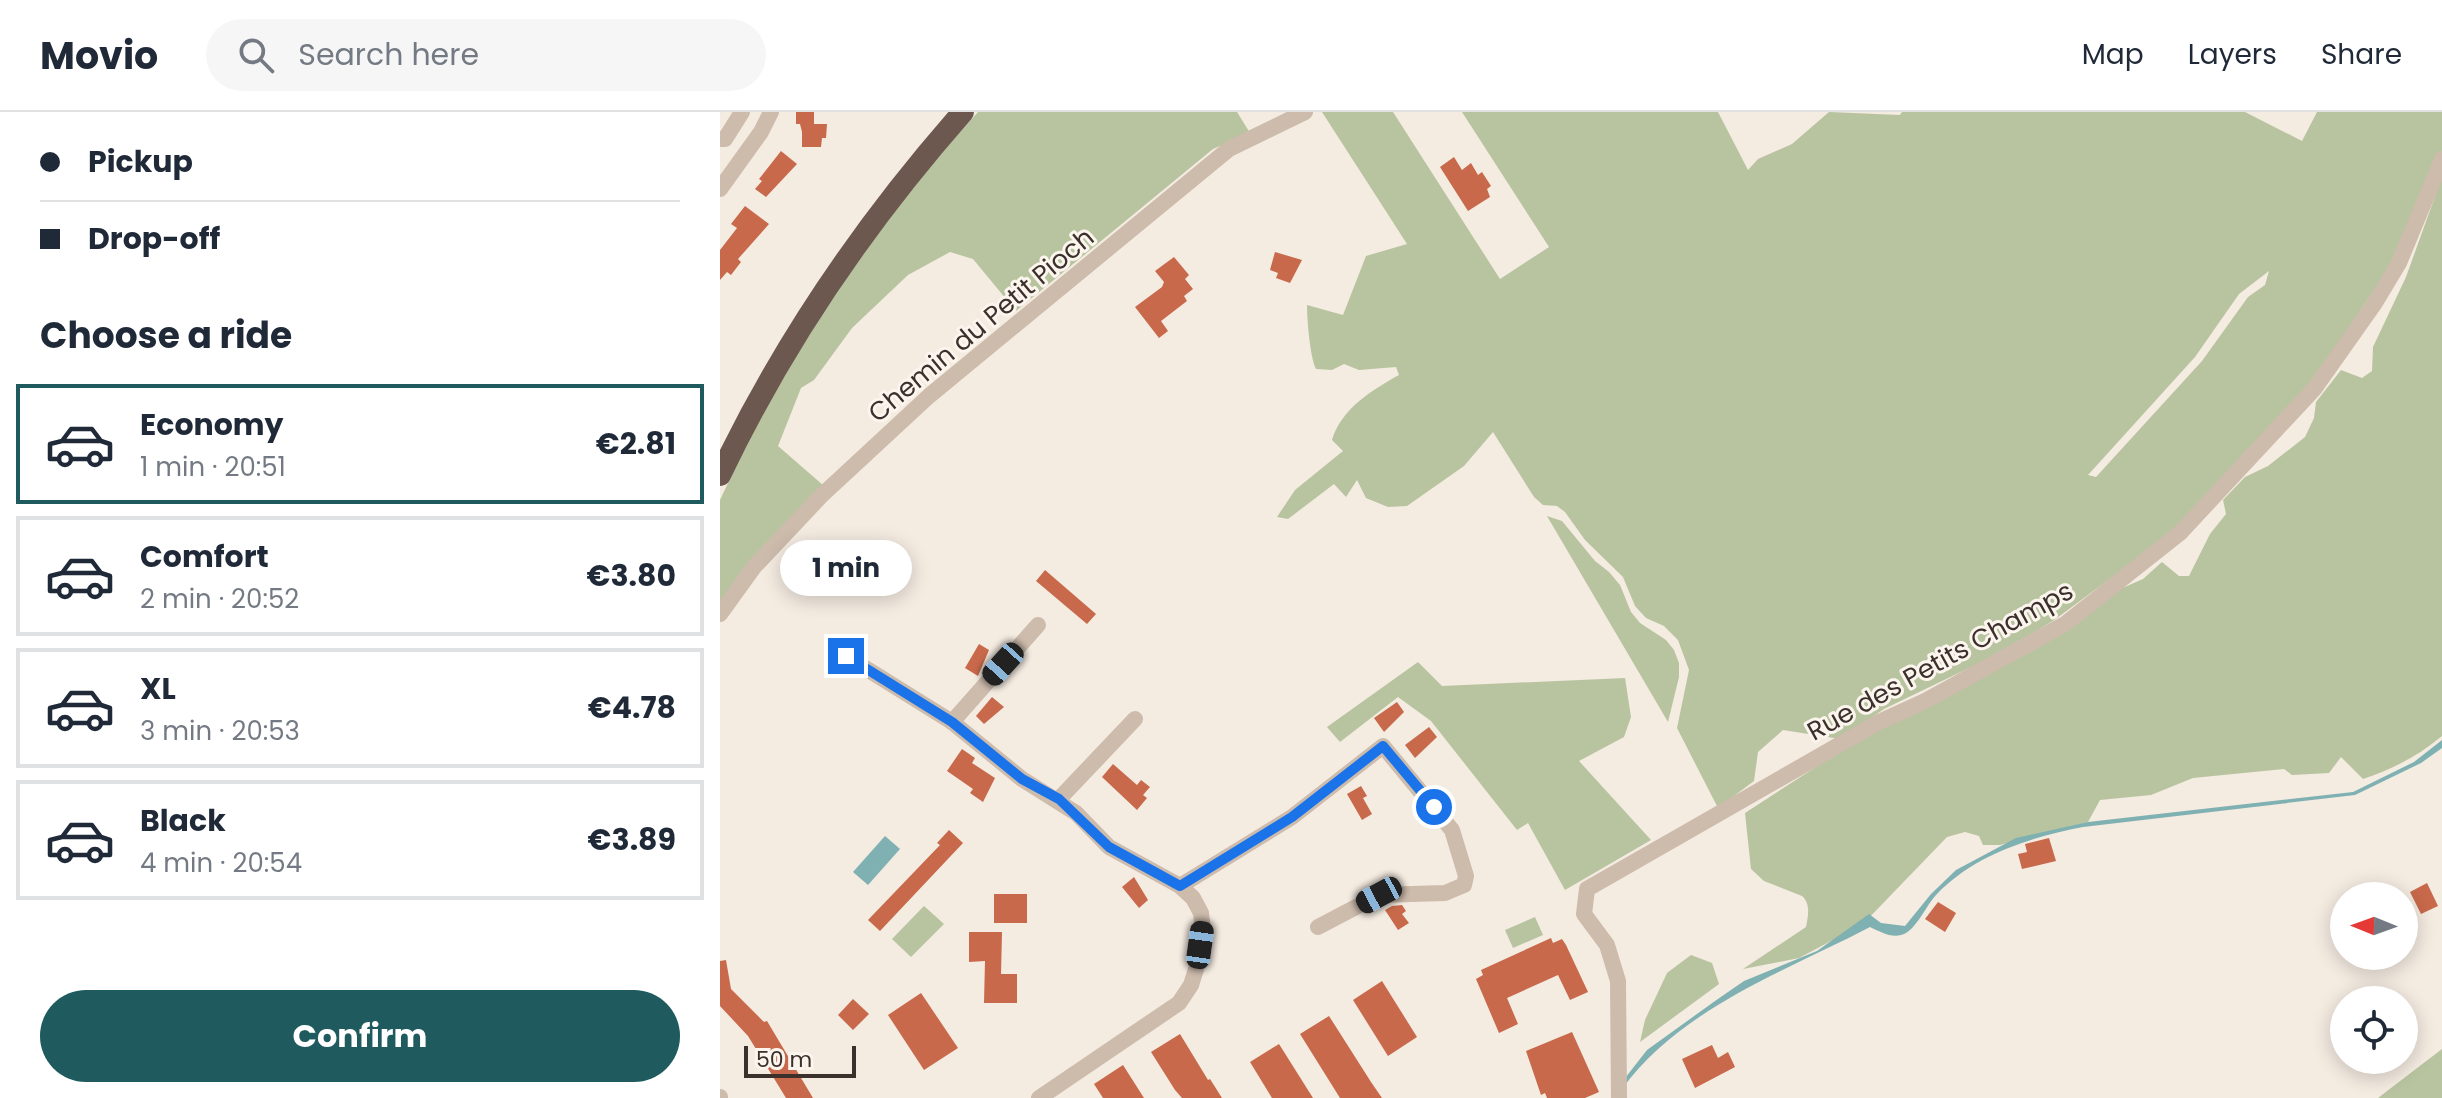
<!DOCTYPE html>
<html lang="en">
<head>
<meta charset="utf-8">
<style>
	body { margin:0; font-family:Poppins,sans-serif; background:#f6f6f7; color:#1f2937; height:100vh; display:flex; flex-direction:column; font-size:30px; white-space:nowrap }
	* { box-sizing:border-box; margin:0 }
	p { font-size:26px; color:#747a83 }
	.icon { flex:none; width:44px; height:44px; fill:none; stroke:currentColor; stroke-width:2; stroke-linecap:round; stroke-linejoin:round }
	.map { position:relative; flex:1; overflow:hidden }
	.sheet { display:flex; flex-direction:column; background:#fff; width:720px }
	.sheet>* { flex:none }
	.banner { display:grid; align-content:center; height:176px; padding:0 40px; background:#fff }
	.needle { width:52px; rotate:271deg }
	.buttons { position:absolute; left:1610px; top:770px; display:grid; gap:16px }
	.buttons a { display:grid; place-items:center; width:88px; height:88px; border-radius:50%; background:#fff; box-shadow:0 4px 20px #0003; font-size:40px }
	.scale { position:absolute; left:24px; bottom:20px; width:112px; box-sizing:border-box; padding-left:8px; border:4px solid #3b302b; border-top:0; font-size:22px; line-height:28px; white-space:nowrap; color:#3b302b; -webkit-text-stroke:6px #fbf5ee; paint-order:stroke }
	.end { position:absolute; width:36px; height:36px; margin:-18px; border:10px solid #1a73e8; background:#fff; box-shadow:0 0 0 4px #fff }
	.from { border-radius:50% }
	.bubble { position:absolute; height:56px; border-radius:28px; background:#fff; box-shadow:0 4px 20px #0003; font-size:26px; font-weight:700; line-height:56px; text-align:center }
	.car { position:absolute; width:24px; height:48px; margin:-24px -12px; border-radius:10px; box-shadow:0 0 6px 2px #0007; background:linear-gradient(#222 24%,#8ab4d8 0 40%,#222 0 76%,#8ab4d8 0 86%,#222 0) }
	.banner b { display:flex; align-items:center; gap:28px; height:76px; font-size:30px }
	.banner b+b { border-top:2px solid #e0e1e3 }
	.banner i { width:20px; height:20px; background:#1f2937 }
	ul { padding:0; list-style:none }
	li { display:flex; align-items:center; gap:24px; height:120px; margin:0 16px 12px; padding:0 24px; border:4px solid #e0e1e3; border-radius:0px }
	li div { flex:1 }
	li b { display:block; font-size:30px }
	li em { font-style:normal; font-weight:700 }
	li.selected { border-color:#1f5a5e }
	li>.icon { width:72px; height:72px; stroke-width:1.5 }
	h2 { padding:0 40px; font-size:36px; line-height:96px }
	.cta { display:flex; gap:16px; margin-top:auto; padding:16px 40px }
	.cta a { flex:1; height:92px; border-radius:48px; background:#1f5a5e; color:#fff; font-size:32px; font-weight:700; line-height:92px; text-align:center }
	header { display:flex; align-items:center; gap:48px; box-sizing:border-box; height:112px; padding:0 40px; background:#fff; border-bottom:2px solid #e0e1e3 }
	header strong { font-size:38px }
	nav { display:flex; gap:44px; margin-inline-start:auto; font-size:28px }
	.search { width:560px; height:72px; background:#f6f6f7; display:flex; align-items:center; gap:20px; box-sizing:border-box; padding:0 28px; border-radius:44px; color:#747a83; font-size:30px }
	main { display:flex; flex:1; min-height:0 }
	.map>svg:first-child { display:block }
</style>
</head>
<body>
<header>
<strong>Movio</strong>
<div class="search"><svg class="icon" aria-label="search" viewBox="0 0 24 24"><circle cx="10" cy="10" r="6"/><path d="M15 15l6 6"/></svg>Search here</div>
<nav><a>Map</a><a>Layers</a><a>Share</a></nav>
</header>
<main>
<section class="sheet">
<div class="banner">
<b><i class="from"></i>Pickup</b>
<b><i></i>Drop-off</b>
</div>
<h2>Choose a ride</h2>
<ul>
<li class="selected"><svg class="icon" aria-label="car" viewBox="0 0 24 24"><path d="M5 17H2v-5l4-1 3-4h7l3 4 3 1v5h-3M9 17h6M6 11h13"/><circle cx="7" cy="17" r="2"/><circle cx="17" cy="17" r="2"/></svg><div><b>Economy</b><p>1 min · 20:51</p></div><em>€2.81</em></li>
<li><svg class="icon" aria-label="car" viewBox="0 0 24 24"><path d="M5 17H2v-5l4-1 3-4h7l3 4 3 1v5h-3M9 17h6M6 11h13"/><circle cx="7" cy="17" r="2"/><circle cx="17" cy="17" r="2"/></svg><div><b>Comfort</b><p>2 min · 20:52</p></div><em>€3.80</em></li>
<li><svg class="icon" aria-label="car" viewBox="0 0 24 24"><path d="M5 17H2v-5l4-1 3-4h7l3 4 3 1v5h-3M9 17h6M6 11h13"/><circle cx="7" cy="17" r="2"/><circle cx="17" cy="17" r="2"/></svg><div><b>XL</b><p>3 min · 20:53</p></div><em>€4.78</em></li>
<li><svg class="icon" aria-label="car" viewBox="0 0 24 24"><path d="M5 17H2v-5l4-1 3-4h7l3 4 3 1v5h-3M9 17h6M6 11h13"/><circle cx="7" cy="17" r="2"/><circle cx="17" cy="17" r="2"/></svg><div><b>Black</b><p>4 min · 20:54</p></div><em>€3.89</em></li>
</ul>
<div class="cta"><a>Confirm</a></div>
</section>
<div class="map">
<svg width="1722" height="986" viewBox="0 0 1722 986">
	<rect width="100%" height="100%" fill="#f4ebe1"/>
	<g fill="#b8c4a0" fill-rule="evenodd">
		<path d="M258,0H517L530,21L493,37L296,199L253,147L230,140L188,163L132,216L94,268L81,276L58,334L104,374L0,495V388L42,299L103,197L190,76Z"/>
		<path d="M602,0H673L780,167L829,135L742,0H998L1028,58L1038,47L1072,32L1109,0L1180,3L1182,0H1525L1582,29L1597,0H1722V39L1678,143L1585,280L1457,417L1333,509L1274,544L1164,597L1120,627L1063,618L1038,640L1034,669L998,696L957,616L969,558L958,528L944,514L926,506L915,494L903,465L865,428L845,400L837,394L823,393L814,385L773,320L744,354L687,394L668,395L646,386L637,368L626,385L614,372L568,407L557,405L575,378L623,339L612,328C621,297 652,278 679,263L676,255L639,258L624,252L612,258L596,257C590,245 587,207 587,193L623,203L646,144L687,132ZM1549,159L1545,173L1528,185L1482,249L1376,365L1368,363L1475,245L1519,182Z"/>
		<path d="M1722,65V624C1698,644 1673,657 1643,667L1621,645L1609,661L1572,663L1564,657L1473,666L1431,683L1380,688L1368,710L1280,733H1263L1259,724L1245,720L1227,725L1143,812L1079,846L1023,857L1086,815C1088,804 1091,792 1082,784L1044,769L1031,757L1025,701L1153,618L1391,481L1423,467L1442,450L1459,464H1469L1490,422L1506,402L1503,388L1525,365L1548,354L1585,325L1594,306L1596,290L1621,258L1642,266L1652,259L1653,235L1686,165Z"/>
		<path d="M827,404L842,409L875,449L889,460L900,473L911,500L920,511L946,528L954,538L959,551V565L948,610Z"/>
		<path d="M698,550L722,574L905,566L911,605L904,625L859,649L931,728L845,778L808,711L797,718L711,609L678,585L620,630L607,615Z"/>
		<path d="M204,794L224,812L191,845L172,827Z"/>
		<path d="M815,805L823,823L793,836L785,818Z"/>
		<path d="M971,843L992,851L999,872L920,930L925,908L947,861Z"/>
		<path d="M1722,937V986H1658Z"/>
	</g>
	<g fill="#7fb0b2">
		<path d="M1722,628V636L1701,651L1635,683L1363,715C1311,725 1254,743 1217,782C1207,792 1198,814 1186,821C1174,828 1161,820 1150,815C1064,860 961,896 902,977V970L927,938L995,889L1024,869L1097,839L1149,802L1161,811L1185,814L1211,782L1236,758L1296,726L1368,710L1633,680L1694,650Z"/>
		<path d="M165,724L180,737L148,773L133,760Z"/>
	</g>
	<g fill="#c8694b">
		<path d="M76,0H94V12H107L106,26H102L101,35H82V20L80,12H76Z"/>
		<path d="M61,39L77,52L46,85L35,77L42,69L39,67Z"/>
		<path d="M734,45L742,58L751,51L758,63L762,60L771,74L767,77L770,85L748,99L720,55Z"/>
		<path d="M25,94L49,112L18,147L21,150L11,163L7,160L0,168V138L17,116L11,112Z"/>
		<path d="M555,140L582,148L570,171L556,166L558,161L550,158Z"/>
		<path d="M454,145L469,163L465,167L473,177L464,184L467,189L441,209L448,219L439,226L415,195L442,175L444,170L435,159Z"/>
		<path d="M325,458L376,502L367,512L316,469Z"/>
		<path d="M259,532L269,538L258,564L245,556Z"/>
		<path d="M272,585L284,595L264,612L256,604Z"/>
		<path d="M677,590L684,600L664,620L654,606Z"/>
		<path d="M709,615L717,625L695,646L685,633Z"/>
		<path d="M242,637L255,646L252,651L275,666L263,690L250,681L253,677L227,659Z"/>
		<path d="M393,652L417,673L421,668L430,675L423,683L427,686L417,698L382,665Z"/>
		<path d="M641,674L647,684L643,686L652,702L642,708L627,682Z"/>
		<path d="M229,718L243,731L160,819L148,808L220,733L217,731Z"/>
		<path d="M1329,726L1336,749L1302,757L1298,742L1307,740L1305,732Z"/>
		<path d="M414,765L428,788L419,796L402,775Z"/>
		<path d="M1707,771L1718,794L1701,802L1690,780Z"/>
		<rect x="274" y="782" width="33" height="29"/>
		<path d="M1218,790L1236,801L1225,820L1205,807Z"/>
		<path d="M682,793L686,799L682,802L689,811L678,818L665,798L672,794Z"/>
		<path d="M249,820H282L281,862H297V891H264L265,849L249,850Z"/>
		<path d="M831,826L833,831L842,827L846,833L868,880L850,888L838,863L787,886L798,912L779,921L756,867L763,863L761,858Z"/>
		<path d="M6,848L11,877L44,910L47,909L93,986H66L28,924L0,894V849Z"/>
		<path d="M662,869L697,925L668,944L633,888Z"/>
		<path d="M201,881L238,936L204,958L168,903Z"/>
		<path d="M133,887L149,902L133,918L118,903Z"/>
		<path d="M609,904L651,970L662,986H620L580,922Z"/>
		<path d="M852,920L879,980L865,986H827L825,981L821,983L806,939Z"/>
		<path d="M460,922L488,968L490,967L502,986H462L455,978L431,940Z"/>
		<path d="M559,932L593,986H552L530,950Z"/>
		<path d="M992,933L998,946L1008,940L1015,955L975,976L962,947Z"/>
		<path d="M403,953L424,986H383L374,972Z"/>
	</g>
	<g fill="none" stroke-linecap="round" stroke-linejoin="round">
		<g stroke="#cdbbac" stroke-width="16">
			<path d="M0,27H5L22,0"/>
			<path d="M0,77L41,20L51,0"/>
			<path d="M0,502L34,455L101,384L209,284L509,37L585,0"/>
			<path d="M126,544L232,610L302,667L356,701L389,735L460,774L473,786L481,801L483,817L478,851L471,873L459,891L319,986"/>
			<path d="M232,610L318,513"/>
			<path d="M339,687L415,607"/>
			<path d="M460,774L572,705L663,634L732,718L746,764L744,773L725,781L659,783L598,815"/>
			<path d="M0,985V986"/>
			<path d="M899,986L898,869L887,833L864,802L867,777L1159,610L1205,589L1345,512L1460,421L1595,276L1655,191L1679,151L1722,47"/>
		</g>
		<path stroke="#6c584f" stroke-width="22" d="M0,363C64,229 145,111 243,0"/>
	</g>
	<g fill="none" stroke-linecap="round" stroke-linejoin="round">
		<path stroke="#1a73e8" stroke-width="10" d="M126,544L232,610L302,667L339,687L389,735L460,774L572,705L663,634L714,695"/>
	</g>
	<g text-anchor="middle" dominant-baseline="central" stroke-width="6" stroke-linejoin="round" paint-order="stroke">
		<g font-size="26" fill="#3b302b" stroke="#fbf5ee">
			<text transform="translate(261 213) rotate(-40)">Chemin du Petit Pioch</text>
			<text transform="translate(1220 549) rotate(-29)">Rue des Petits Champs</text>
		</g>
	</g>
</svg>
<div class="buttons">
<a><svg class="needle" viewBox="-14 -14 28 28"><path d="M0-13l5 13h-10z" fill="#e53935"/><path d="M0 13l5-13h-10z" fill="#747a83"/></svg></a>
<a><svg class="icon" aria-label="locate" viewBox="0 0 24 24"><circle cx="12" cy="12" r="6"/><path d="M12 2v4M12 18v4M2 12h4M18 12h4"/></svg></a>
</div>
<div class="scale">50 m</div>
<i class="end from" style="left:714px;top:695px"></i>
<i class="end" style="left:126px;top:544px"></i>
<div class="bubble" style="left:60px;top:428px;width:132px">1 min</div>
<i class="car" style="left:283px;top:552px;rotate:222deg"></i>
<i class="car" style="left:659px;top:783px;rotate:242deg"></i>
<i class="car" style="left:480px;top:833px;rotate:8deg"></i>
</div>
</main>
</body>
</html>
